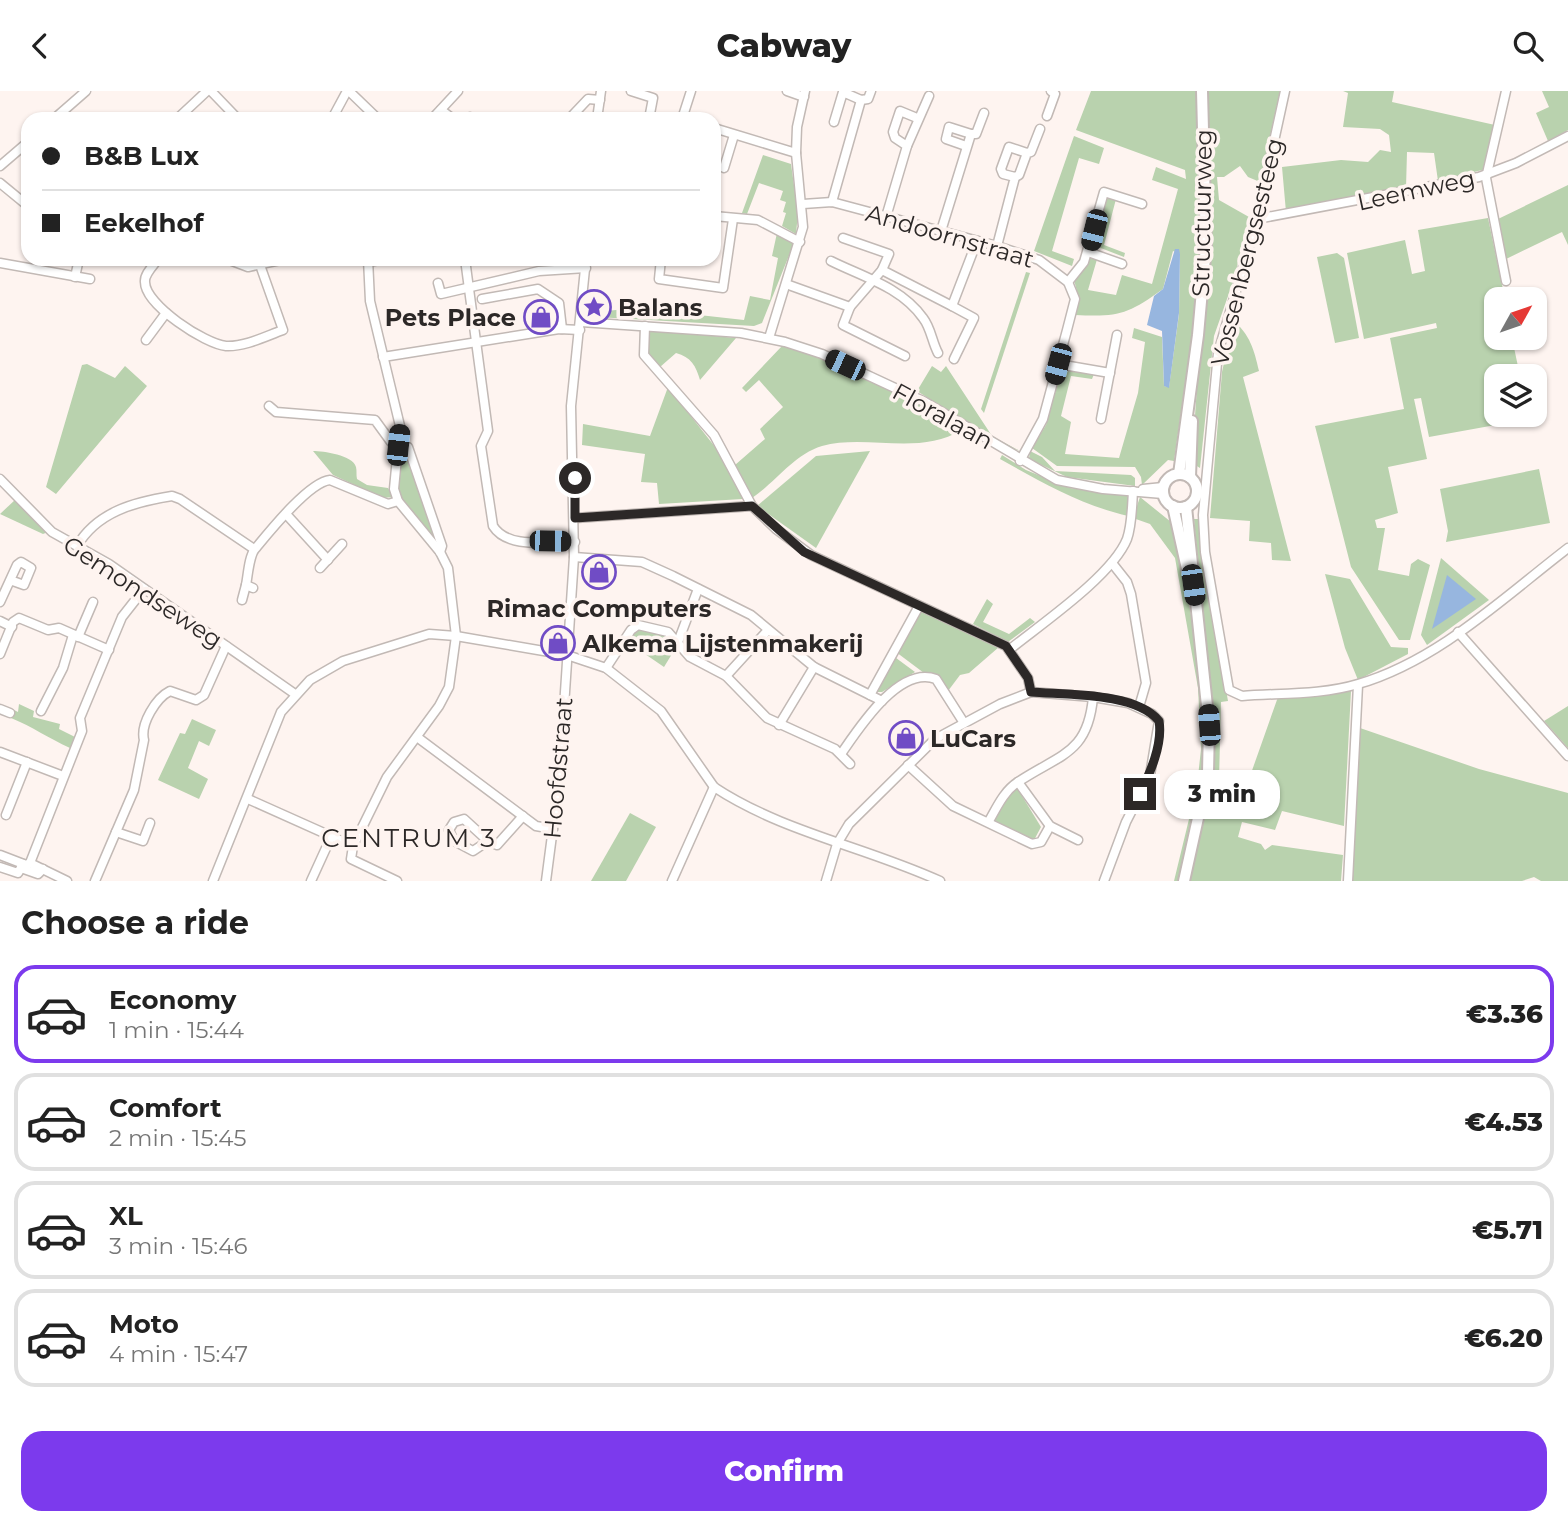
<!DOCTYPE html>
<html lang="en">
<head>
<meta charset="utf-8">
<style>
	body { margin:0; font-family:Montserrat,sans-serif; background:#f2f2f2; color:#222; height:100vh; display:flex; flex-direction:column; font-size:26px; white-space:nowrap }
	* { box-sizing:border-box; margin:0 }
	p { font-size:23px; color:#767676 }
	.icon { flex:none; width:38px; height:38px; fill:none; stroke:currentColor; stroke-width:2; stroke-linecap:round; stroke-linejoin:round }
	.map { position:relative; height:790px; overflow:hidden }
	.details { display:flex; flex-direction:column; background:#fff; flex:1 }
	.details>* { flex:none }
	.hud { position:absolute; left:21px; top:21px; width:700px; height:154px; border-radius:21px; box-shadow:0 2px 5px #0004; display:grid; align-content:center; height:154px; padding:0 21px; background:#fff }
	.needle { width:46px; rotate:50deg }
	.controls { position:absolute; left:1484px; top:196px; display:grid; gap:14px }
	.controls a { display:grid; place-items:center; width:63px; height:63px; border-radius:14px; background:#fff; box-shadow:0 2px 5px #0004; font-size:35px }
	.end { position:absolute; width:32px; height:32px; margin:-16px; border:9px solid #2c2827; background:#fff; box-shadow:0 0 0 4px #fff }
	.from { border-radius:50% }
	.bubble { position:absolute; height:49px; border-radius:21px; background:#fff; box-shadow:0 2px 5px #0004; font-size:23px; font-weight:800; line-height:49px; text-align:center }
	.car { position:absolute; width:21px; height:42px; margin:-21px -10px; border-radius:9px; box-shadow:0 0 5px 2px #0007; background:linear-gradient(#222 24%,#8ab4d8 0 40%,#222 0 76%,#8ab4d8 0 86%,#222 0) }
	.hud b { display:flex; align-items:center; gap:24px; height:66px; font-size:26px }
	.hud b+b { border-top:2px solid #e0e0e0 }
	.hud i { width:18px; height:18px; background:#222 }
	ul { padding:0; list-style:none }
	li { display:flex; align-items:center; gap:21px; height:98px; margin:0 14px 10px; padding:0 7px; border:4px solid #e0e0e0; border-radius:21px }
	li div { flex:1 }
	li b { display:block; font-size:26px }
	li em { font-style:normal; font-weight:800 }
	li.active { border-color:#7c3aed }
	li>.icon { width:63px; height:63px; stroke-width:1.5 }
	h2 { padding:0 21px; font-size:32px; line-height:84px }
	.action { display:flex; gap:14px; margin-top:auto; padding:14px 21px }
	.action a { flex:1; height:80px; border-radius:21px; background:#7c3aed; color:#fff; font-size:28px; font-weight:800; line-height:80px; text-align:center }
	header { display:flex; justify-content:space-between; align-items:center; height:91px; padding:0 21px; background:#fff; font-size:32px; font-weight:800 }
	.map>svg:first-child { display:block }
</style>
</head>
<body>
<header><svg class="icon" aria-label="back" viewBox="0 0 24 24"><path d="M15 5l-7 7 7 7"/></svg>Cabway<svg class="icon" aria-label="search" viewBox="0 0 24 24"><circle cx="10" cy="10" r="6"/><path d="M15 15l6 6"/></svg></header>
<div class="map">
<svg width="1568" height="790" viewBox="0 0 1568 790">
	<rect width="100%" height="100%" fill="#fef4f0"/>
	<g fill="#b9d2ae">
		<path d="M1091,0H1200L1203,105L1198,202L1174,370L1168,369L1142,394L1141,386L1135,376L1057,375L1032,357L1046,334L1062,277L1094,283L1092,288L1071,285L1061,325L1071,331L1065,363L1119,367L1138,302L1145,251L1132,247L1134,237L1162,246L1164,295L1169,296L1179,223L1180,163L1173,160L1163,198C1127,224 1118,226 1075,224L1079,208L1074,189L1085,177L1090,163L1098,165L1088,199L1116,204L1122,184L1152,193L1178,98L1152,89L1156,76L1186,88L1185,79L1076,39Z"/>
		<path d="M1206,0H1280L1260,91L1248,86L1240,75L1224,86H1217L1219,109L1249,126L1234,188L1214,245L1200,377L1192,372C1199,248 1214,125 1206,0Z"/>
		<path d="M1343,0H1394L1392,11L1495,34L1486,78L1438,90L1434,62L1407,61L1406,97L1286,121L1282,76L1341,69L1368,71L1380,59L1391,61L1389,44L1380,38L1343,36L1348,2Z"/>
		<path d="M1542,0H1568V39L1548,50L1536,22L1549,16Z"/>
		<path d="M1074,45L1104,57L1099,73L1079,67L1052,160L1074,168L1072,175L1034,160Z"/>
		<path d="M763,64L791,73L798,122L796,143L782,135L786,122L783,121L786,111L780,109L783,100L759,92L747,123L742,122Z"/>
		<path d="M1568,94V154L1562,141L1506,168L1498,128Z"/>
		<path d="M1106,105L1116,108L1104,154L1125,162L1124,166L1093,154Z"/>
		<path d="M1488,127L1505,208H1496V247H1512L1520,285H1496V324H1528L1529,328L1429,346L1421,307L1414,308L1427,368L1388,376L1398,422L1375,429L1377,437H1385L1378,479L1409,485L1411,473L1418,468L1430,474L1410,549H1399L1351,476L1315,335L1404,318L1390,247L1437,237L1436,232L1364,248L1347,162L1405,149L1412,183L1425,180L1418,139Z"/>
		<path d="M777,142L794,152L762,232L754,235L596,226V221L636,217L744,229L750,205L770,209L778,167L772,165Z"/>
		<path d="M1337,162L1344,167L1359,247L1335,252L1317,166Z"/>
		<path d="M1026,181L1030,182L984,322L981,318Z"/>
		<path d="M1233,229C1250,244 1254,258 1259,280L1243,286L1291,470L1272,469L1271,452L1249,450L1250,430L1210,427L1222,281Z"/>
		<path d="M649,239L736,247L700,289C696,275 691,266 676,262L660,276L646,260Z"/>
		<path d="M782,255C844,272 909,301 961,339C922,365 865,343 822,355C793,364 776,391 752,407L735,374L765,348L760,338L783,316L759,289L746,301L742,297Z"/>
		<path d="M87,273L115,287L125,275L147,295L56,403L46,396L82,274Z"/>
		<path d="M932,275L941,281L946,275L992,345L1020,360L995,350L917,300Z"/>
		<path d="M668,296L719,361L743,408L659,413L657,392L641,391L645,363L582,354L583,333L650,345Z"/>
		<path d="M405,357L437,452L401,407L397,398L401,359Z"/>
		<path d="M313,360C323,360 353,364 356,376C357,380 356,384 357,388L367,394L388,397L393,406L383,407L333,384Z"/>
		<path d="M870,360L816,457L757,415L816,365Z"/>
		<path d="M1030,360L1042,366L1055,380L1131,384L1135,387V395L1067,386L1029,368Z"/>
		<path d="M1002,364L1026,379L1070,397L1127,405L1130,411L1128,425C1081,414 1041,391 1000,368Z"/>
		<path d="M1539,378L1550,432L1446,451L1448,440L1440,398Z"/>
		<path d="M1140,406L1171,431L1183,476L1202,590L1206,658L1202,695L1179,790H1174L1197,695L1201,658L1198,597L1175,467L1150,433L1133,427Z"/>
		<path d="M16,408L48,441L43,443L0,423Z"/>
		<path d="M1194,428H1201L1205,479L1228,610L1221,611L1219,689L1249,688L1278,606L1351,600L1344,735L1282,720L1275,739L1242,731L1238,746L1261,753L1265,759L1272,754L1343,764L1341,790H1187L1214,640Z"/>
		<path d="M1441,467L1489,509L1427,554L1421,544Z"/>
		<path d="M1325,483L1350,488L1391,556L1408,557V563L1358,589L1345,557Z"/>
		<path d="M987,508L993,513L983,531L1009,543L1030,527L1035,531L1008,551L973,533Z"/>
		<path d="M922,519L999,556L969,582L960,584L948,600L896,561Z"/>
		<path d="M640,537L665,544L675,558L664,576L626,550L634,538Z"/>
		<path d="M892,564L915,581L882,601H874Z"/>
		<path d="M19,613L34,620L33,626L60,633L59,638L75,646L70,657C48,647 33,636 11,627L14,619L18,621Z"/>
		<path d="M1568,615V657L1544,630Z"/>
		<path d="M192,628L216,639L209,655L199,650L188,677L208,688L199,708L158,689L180,642L185,643Z"/>
		<path d="M1360,637L1479,678L1568,702V790H1541L1534,786L1522,790H1351Z"/>
		<path d="M1016,695L1041,736L1033,751L993,732L1001,709Z"/>
		<path d="M630,722L656,736L626,790H591Z"/>
	</g>
	<g fill="#97b6df">
		<path d="M1175,158H1179L1180,163L1179,222L1169,297L1164,295L1162,240L1147,234L1154,205L1163,198Z"/>
		<path d="M1447,484L1476,508L1432,538Z"/>
	</g>
	<g fill="none" stroke-linecap="round" stroke-linejoin="round">
		<g stroke="#c2b9b5" stroke-width="11">
			<g id="minor">
				<path d="M211,0L238,28"/>
				<path d="M349,0L378,28"/>
				<path d="M631,0L653,7L649,28"/>
				<path d="M787,0L804,6"/>
				<path d="M1285,0L1257,128L1218,262L1207,380L1203,424L1205,461L1229,599L1242,605C1279,602 1322,604 1358,593C1438,570 1504,506 1568,457"/>
				<path d="M441,19L453,28"/>
				<path d="M1047,25L1055,3L1051,0"/>
				<path d="M54,28L86,0"/>
				<path d="M177,28L207,0"/>
				<path d="M335,28L333,26L347,0"/>
				<path d="M432,28L458,0"/>
				<path d="M468,28L470,26"/>
				<path d="M569,28L588,8L600,9"/>
				<path d="M597,28L601,0"/>
				<path d="M682,28L691,0"/>
				<path d="M834,31L843,1L861,9"/>
				<path d="M714,37L796,62"/>
				<path d="M907,55L929,5"/>
				<path d="M966,55L946,48L949,36L971,43"/>
				<path d="M0,75L28,51"/>
				<path d="M724,77L734,44"/>
				<path d="M1015,86L1019,84L1027,62L1031,61L1040,38"/>
				<path d="M0,92L28,115"/>
				<path d="M832,111L861,9L868,8L871,0"/>
				<path d="M803,113L832,111L997,155L1039,169L1068,191L1075,208L1067,239L1043,328L1020,370"/>
				<path d="M714,125L758,129L800,151"/>
				<path d="M886,126L907,55L895,47L893,41L900,20L917,27"/>
				<path d="M1257,128L1479,86L1516,72L1568,45"/>
				<path d="M941,140L971,43H976L984,22"/>
				<path d="M843,147L889,163L882,179"/>
				<path d="M997,155L1015,86L1003,83L1001,78L1009,56L1027,62"/>
				<path d="M1088,161L1122,173"/>
				<path d="M158,168C154,174 144,183 145,191C145,214 205,253 226,255C245,256 266,245 283,239L260,174"/>
				<path d="M227,168L248,176L285,168"/>
				<path d="M465,168L488,340L481,355L493,435C508,459 550,450 575,451"/>
				<path d="M661,168L659,188L723,197L733,128"/>
				<path d="M831,170C863,186 901,196 923,227C931,237 932,251 938,262"/>
				<path d="M369,171L383,168"/>
				<path d="M0,172L90,188"/>
				<path d="M75,186L79,168"/>
				<path d="M1506,190L1486,87L1506,0"/>
				<path d="M1068,191L1084,171L1104,101L1142,113"/>
				<path d="M438,192L441,203L539,180L586,177"/>
				<path d="M786,193L850,216L882,179L952,215L977,150"/>
				<path d="M482,208L538,198L559,212L562,238"/>
				<path d="M952,215L974,227L954,268"/>
				<path d="M850,216L843,234L905,265"/>
				<path d="M581,231L741,242L785,251L822,263L925,311L1057,389L1103,398L1163,403"/>
				<path d="M645,235L644,264L714,344L752,415L776,438L811,464L1006,555L1028,587L1031,601"/>
				<path d="M769,247L803,136L796,62L797,36L805,0"/>
				<path d="M146,249L166,222"/>
				<path d="M383,266L559,238L580,239"/>
				<path d="M1058,273L1110,282"/>
				<path d="M269,315L276,321L375,329L391,351L408,356L442,455L440,461"/>
				<path d="M1101,328L1117,244"/>
				<path d="M0,388L52,441L109,473L295,603"/>
				<path d="M1143,398L1163,396"/>
				<path d="M286,423L328,469"/>
				<path d="M575,427L752,415"/>
				<path d="M77,455C97,421 134,411 172,405L180,408L254,458"/>
				<path d="M574,466L642,471L673,485L751,524L814,576L882,610"/>
				<path d="M1112,472L1127,491L1131,503L1146,592L1139,616"/>
				<path d="M320,477L342,453"/>
				<path d="M253,497L246,494C248,484 249,465 255,458C269,441 309,391 330,389L388,413L398,410"/>
				<path d="M242,509L246,494"/>
				<path d="M0,511L17,474L21,471L31,477L24,494L10,489"/>
				<path d="M0,530L12,536"/>
				<path d="M1458,541L1568,665"/>
				<path d="M78,546L93,511"/>
				<path d="M678,551L698,498"/>
				<path d="M1009,559C1041,533 1112,485 1127,448C1132,434 1132,415 1133,400"/>
				<path d="M0,563L13,531L19,527L48,539L59,537L109,559"/>
				<path d="M606,577L631,539L638,534L668,541L690,566L726,585L767,627L835,658L850,673"/>
				<path d="M726,585L768,539"/>
				<path d="M870,604L919,515"/>
				<path d="M0,618L10,622"/>
				<path d="M41,620L63,577L73,544"/>
				<path d="M779,634L814,576"/>
				<path d="M417,646L536,735L553,738"/>
				<path d="M0,661L63,685"/>
				<path d="M841,663C859,637 899,574 936,588L964,632"/>
				<path d="M908,674L953,715L1032,753L1041,751L1050,735"/>
				<path d="M1018,691L1050,735L1078,749"/>
				<path d="M248,708L353,755L351,768L397,790"/>
				<path d="M6,724L27,671"/>
				<path d="M989,730C997,716 1004,700 1018,691C1060,663 1088,663 1093,606"/>
				<path d="M116,741L143,750L150,732"/>
				<path d="M488,750L464,728L454,731L449,739L454,750L473,760L488,750L497,754L523,725"/>
				<path d="M353,755L387,686L439,615L449,596L456,545L448,477L440,461L398,410L394,398L400,335L370,210L368,168"/>
				<path d="M0,764L26,774L30,772L67,790"/>
				<path d="M30,772L82,640L80,627L122,526L144,498"/>
				<path d="M0,776L18,782L23,773"/>
				<path d="M21,777L38,783L43,778"/>
				<path d="M95,790L134,699L144,649C140,633 156,607 170,600L196,609L204,604L226,555"/>
				<path d="M213,790L281,621L310,589L343,570L429,543L456,545L567,564L606,577L661,620L714,696C782,741 866,756 940,790"/>
				<path d="M311,790L332,744"/>
				<path d="M546,790L559,691L574,466L571,315L586,168"/>
				<path d="M672,790L714,696"/>
				<path d="M826,790L837,753L849,733L935,648L1000,613L1031,601L1093,606L1128,612L1152,623L1159,630L1150,684L1126,731L1104,790"/>
				<path d="M1348,790L1358,594"/>
			</g>
		</g>
		<g stroke="#c2b9b5" stroke-width="14">
			<g id="major">
				<path d="M1179,383L1198,244L1206,155L1202,0"/>
				<circle cx="1180" cy="400" r="17"/>
				<path d="M1190,386L1192,330"/>
				<path d="M1173,415L1187,478"/>
				<path d="M1184,790L1208,682L1209,634L1186,416"/>
			</g>
		</g>
		<use href="#minor" stroke="#fff" stroke-width="8"/>
		<use href="#major" stroke="#fff" stroke-width="10"/>
	</g>
	<g fill="none" stroke-linecap="round" stroke-linejoin="round">
		<path stroke="#2c2827" stroke-width="9" d="M575,387V427L752,415L804,461L1006,555L1028,587L1031,601C1065,604 1136,601 1159,630C1163,653 1150,682 1140,703"/>
	</g>
	<defs>
		<g id="sight-ring" transform="scale(1.75)"><circle r="9.5" fill="#fef4f0" stroke="#704cc5" stroke-width="1.5"/><path d="M0-6L1.8-2.2L6-1.7L2.9 1.2L3.7 5.4L0 3.3L-3.7 5.4L-2.9 1.2L-6-1.7L-1.8-2.2Z" fill="#704cc5"/></g>
		<g id="shop-ring" transform="scale(1.75)"><circle r="9.5" fill="#fef4f0" stroke="#704cc5" stroke-width="1.5"/><path d="M-5-2.5h2.3a2.7 3.5 0 0 1 5.4 0H5L5.5 6h-11ZM-1.5-2.5h3a1.5 2.3 0 0 0-3 0Z" fill="#704cc5"/></g>
	</defs>
	<g fill-rule="evenodd">
		<use href="#sight-ring" x="594" y="216"/>
		<use href="#shop-ring" x="541" y="226"/>
		<use href="#shop-ring" x="599" y="481"/>
		<use href="#shop-ring" x="558" y="552"/>
		<use href="#shop-ring" x="906" y="647"/>
	</g>
	<g text-anchor="middle" dominant-baseline="central" stroke-width="7" stroke-linejoin="round" paint-order="stroke">
		<g font-size="24" fill="#2c2827" stroke="#fef4f0">
			<text transform="translate(1416 99) rotate(-12)">Leemweg</text>
			<text transform="translate(1202 122) rotate(-89)">Structuurweg</text>
			<text transform="translate(950 145) rotate(16)">Andoornstraat</text>
			<text transform="translate(1247 161) rotate(-76)">Vossenbergsesteeg</text>
			<text transform="translate(943 325) rotate(29)">Floralaan</text>
			<text transform="translate(143 501) rotate(33)">Gemondseweg</text>
			<text transform="translate(558 677) rotate(-85)">Hoofdstraat</text>
		</g>
		<g font-size="24" font-weight="bold" fill="#2c2827" stroke="#fef4f0" text-anchor="start">
			<text x="618" y="216">Balans</text>
			<text x="516" y="226" text-anchor="end">Pets Place</text>
			<text x="599" y="517" text-anchor="middle">Rimac Computers</text>
			<text x="582" y="552">Alkema Lijstenmakerij</text>
			<text x="930" y="647">LuCars</text>
		</g>
		<g font-size="26" letter-spacing="2" fill="#2c2827" stroke="#fef4f0">
			<text x="409" y="747">CENTRUM 3</text>
		</g>
	</g>
</svg>
<div class="controls">
<a><svg class="needle" viewBox="-14 -14 28 28"><path d="M0-13l5 13h-10z" fill="#e53935"/><path d="M0 13l5-13h-10z" fill="#767676"/></svg></a>
<a><svg class="icon" aria-label="layers" viewBox="0 0 24 24"><path d="M12 4l9 5-9 5-9-5zM3 14l9 5 9-5"/></svg></a>
</div>
<i class="end from" style="left:575px;top:387px"></i>
<i class="end" style="left:1140px;top:703px"></i>
<div class="bubble" style="left:1164px;top:679px;width:116px">3 min</div>
<i class="car" style="left:1094px;top:139px;rotate:194deg"></i>
<i class="car" style="left:1058px;top:273px;rotate:195deg"></i>
<i class="car" style="left:845px;top:274px;rotate:295deg"></i>
<i class="car" style="left:398px;top:354px;rotate:6deg"></i>
<i class="car" style="left:550px;top:450px;rotate:91deg"></i>
<i class="car" style="left:1193px;top:494px;rotate:172deg"></i>
<i class="car" style="left:1209px;top:634px;rotate:356deg"></i>
<div class="hud">
<b><i class="from"></i>B&amp;B Lux</b>
<b><i></i>Eekelhof</b>
</div>
</div>
<section class="details">
<h2>Choose a ride</h2>
<ul>
<li class="active"><svg class="icon" aria-label="car" viewBox="0 0 24 24"><path d="M5 17H2v-5l4-1 3-4h7l3 4 3 1v5h-3M9 17h6M6 11h13"/><circle cx="7" cy="17" r="2"/><circle cx="17" cy="17" r="2"/></svg><div><b>Economy</b><p>1 min · 15:44</p></div><em>€3.36</em></li>
<li><svg class="icon" aria-label="car" viewBox="0 0 24 24"><path d="M5 17H2v-5l4-1 3-4h7l3 4 3 1v5h-3M9 17h6M6 11h13"/><circle cx="7" cy="17" r="2"/><circle cx="17" cy="17" r="2"/></svg><div><b>Comfort</b><p>2 min · 15:45</p></div><em>€4.53</em></li>
<li><svg class="icon" aria-label="car" viewBox="0 0 24 24"><path d="M5 17H2v-5l4-1 3-4h7l3 4 3 1v5h-3M9 17h6M6 11h13"/><circle cx="7" cy="17" r="2"/><circle cx="17" cy="17" r="2"/></svg><div><b>XL</b><p>3 min · 15:46</p></div><em>€5.71</em></li>
<li><svg class="icon" aria-label="car" viewBox="0 0 24 24"><path d="M5 17H2v-5l4-1 3-4h7l3 4 3 1v5h-3M9 17h6M6 11h13"/><circle cx="7" cy="17" r="2"/><circle cx="17" cy="17" r="2"/></svg><div><b>Moto</b><p>4 min · 15:47</p></div><em>€6.20</em></li>
</ul>
<div class="action"><a>Confirm</a></div>
</section>
</body>
</html>
